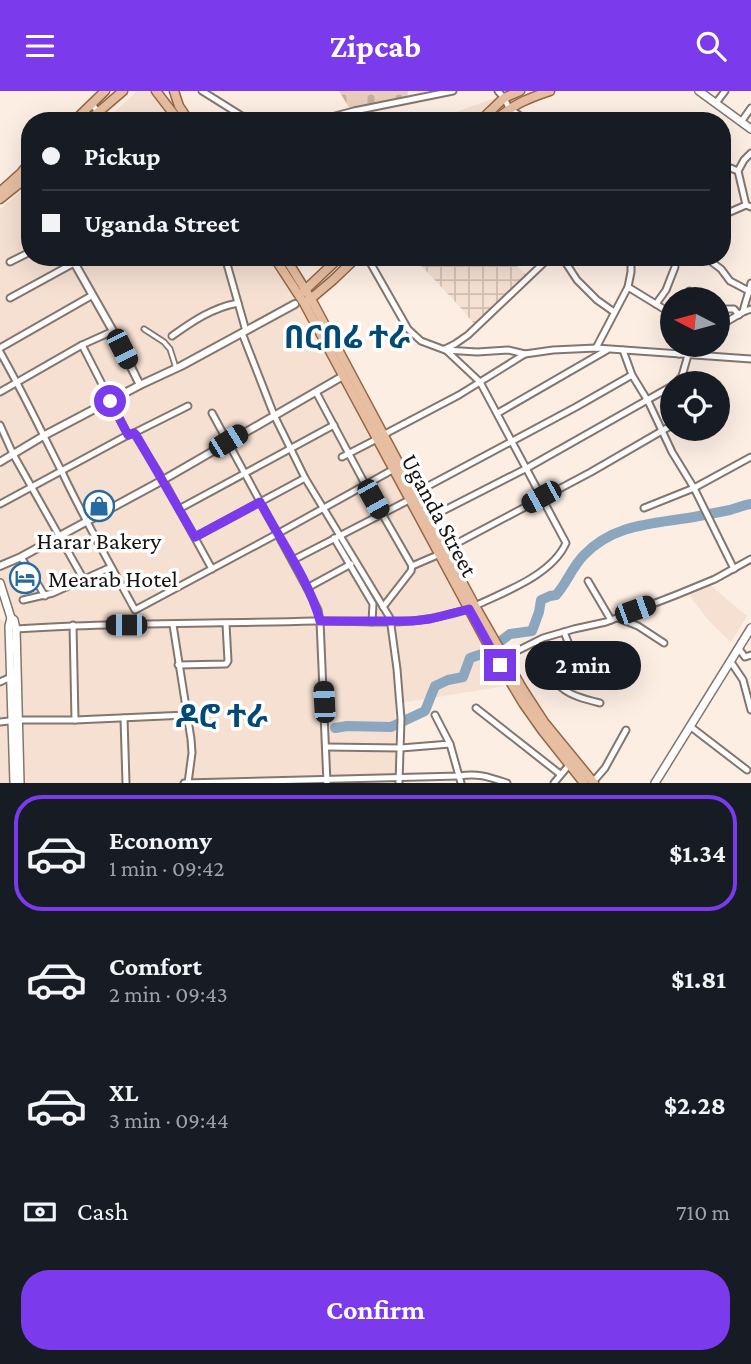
<!DOCTYPE html>
<html lang="en">
<head>
<meta charset="utf-8">
<style>
	body { margin:0; font-family:"Crimson Pro","Noto Sans Ethiopic",serif; background:#242831; color:#f1f3f6; height:100vh; display:flex; flex-direction:column; font-size:26px; white-space:nowrap }
	* { box-sizing:border-box; margin:0 }
	p { font-size:23px; color:#9ea1a6 }
	.icon { flex:none; width:38px; height:38px; fill:none; stroke:currentColor; stroke-width:2; stroke-linecap:round; stroke-linejoin:round }
	.map { position:relative; height:692px; overflow:hidden }
	.drawer { display:flex; flex-direction:column; background:#171b24; flex:1 }
	.drawer>* { flex:none }
	.hud { position:absolute; left:21px; top:21px; width:710px; height:154px; border-radius:28px; box-shadow:0 7px 28px #0002; display:grid; align-content:center; height:154px; padding:0 21px; background:#171b24 }
	.needle { width:46px; rotate:276deg }
	.buttons { position:absolute; left:660px; top:196px; display:grid; gap:14px }
	.buttons a { display:grid; place-items:center; width:70px; height:70px; border-radius:50%; background:#171b24; box-shadow:0 7px 28px #0002; font-size:35px }
	.end { position:absolute; width:32px; height:32px; margin:-16px; border:9px solid #7c3aed; background:#fff; box-shadow:0 0 0 4px #fff }
	.from { border-radius:50% }
	.bubble { position:absolute; height:49px; border-radius:24px; background:#171b24; box-shadow:0 7px 28px #0002; font-size:23px; font-weight:700; line-height:49px; text-align:center }
	.car { position:absolute; width:21px; height:42px; margin:-21px -10px; border-radius:9px; box-shadow:0 0 5px 2px #0007; background:linear-gradient(#222 24%,#8ab4d8 0 40%,#222 0 76%,#8ab4d8 0 86%,#222 0) }
	.hud b { display:flex; align-items:center; gap:24px; height:66px; font-size:26px }
	.hud b+b { border-top:2px solid #363941 }
	.hud i { width:18px; height:18px; background:#f1f3f6 }
	ul { padding:12px 0 0; list-style:none }
	li { display:flex; align-items:center; gap:21px; height:116px; margin:0 14px 10px; padding:0 7px; border:4px solid transparent; border-radius:28px }
	li div { flex:1 }
	li b { display:block; font-size:26px }
	li em { font-style:normal; font-weight:700 }
	li.selected { border-color:#7c3aed }
	li>.icon { width:63px; height:63px; stroke-width:1.5 }
	.pay { display:flex; align-items:center; gap:18px; height:77px; padding:0 21px; font-size:26px }
	.pay p { margin-inline-start:auto }
	.primary-button { display:flex; gap:14px; margin-top:auto; padding:14px 21px }
	.primary-button a { flex:1; height:80px; border-radius:28px; background:#7c3aed; color:#fff; font-size:28px; font-weight:700; line-height:80px; text-align:center }
	header { display:flex; justify-content:space-between; align-items:center; height:91px; padding:0 21px; background:#7c3aed; color:#fff; font-size:32px; font-weight:700 }
	.map>svg:first-child { display:block }
</style>
</head>
<body>
<header><svg class="icon" aria-label="menu" viewBox="0 0 24 24"><path d="M4 6h16M4 12h16M4 18h16"/></svg>Zipcab<svg class="icon" aria-label="search" viewBox="0 0 24 24"><circle cx="10" cy="10" r="6"/><path d="M15 15l6 6"/></svg></header>
<div class="map">
<svg width="751" height="692" viewBox="0 0 751 692">
	<defs>
		<pattern id="industrial-grid" width="8" height="8" patternUnits="userSpaceOnUse" patternTransform="scale(1.75)"><rect width="8" height="8" fill="#f5e0d1"/><path d="M0 4h8M4 0v8" fill="none" stroke="#d1bfb2"/></pattern>
		<pattern id="cemetery-stones" width="16" height="16" patternUnits="userSpaceOnUse" patternTransform="scale(1.75)"><rect width="16" height="16" fill="#e8cdbc"/><path d="M2 7V4a2 2 0 0 1 4 0v3zM10 15v-3a2 2 0 0 1 4 0v3z" fill="#c6afa1"/></pattern>
	</defs>
	<rect width="100%" height="100%" fill="#fdeee4"/>
	<g fill="#f5e0d1">
		<path d="M137,0H153L176,30H105Z"/>
		<path d="M501,5L476,30H430Z"/>
		<path d="M30,92V166H272L297,202L505,595L395,613L396,692H0V528L12,535L6,507L0,487V118Z"/>
		<path d="M710,494L747,525L731,551L709,530L689,504Z"/>
	</g>
	<path fill="url(#industrial-grid)" d="M413,166H508L526,184L476,235L460,216Z"/>
	<path fill="url(#cemetery-stones)" d="M339,0H408L407,7L350,18Z"/>
	<g fill="none" stroke-linecap="round" stroke-linejoin="round">
		<path stroke="#8ba7c0" stroke-width="10" d="M335,637L347,635L391,636L425,620L435,595L448,589L463,586L470,567L485,562L510,543L532,540L539,521L541,509L550,505L556,504C567,492 572,476 584,464C616,431 657,433 699,425C709,423 720,421 730,419C737,417 744,414 751,413"/>
		<g stroke="#83766e" stroke-width="7">
			<path id="pedestrian" d="M144,238L164,251L170,258L176,277"/>
		</g>
		<g stroke="#83766e" stroke-width="9">
			<g id="minor">
				<path d="M202,0L250,30"/>
				<path d="M498,0L504,7L509,17L527,30"/>
				<path d="M716,12L725,0"/>
				<path d="M92,13L98,21L103,30"/>
				<path d="M316,30L354,20L453,0"/>
				<path d="M741,31L751,17"/>
				<path d="M723,74L738,80"/>
				<path d="M746,114L738,80L744,69L751,62"/>
				<path d="M723,124L746,114L751,116"/>
				<path d="M141,166L142,168"/>
				<path d="M225,166L246,240"/>
				<path d="M367,166L408,238L421,250L445,259L477,261L508,259L525,263L553,259L596,257L751,268"/>
				<path d="M562,166L577,189L597,209L614,221"/>
				<path d="M711,166L713,172L721,178L730,190L751,201"/>
				<path d="M10,171L30,161"/>
				<path d="M628,196L672,223"/>
				<path d="M10,207L74,172"/>
				<path d="M686,208L689,200"/>
				<path d="M656,213L666,199L675,176"/>
				<path d="M718,218H734L739,224"/>
				<path d="M743,221C745,211 749,202 751,192"/>
				<path d="M718,236L743,221L751,218"/>
				<path d="M242,242L274,324L305,387L390,527L397,578L401,628L399,692"/>
				<path d="M172,245C193,230 212,217 238,212"/>
				<path d="M82,254L128,344"/>
				<path d="M0,257L91,205"/>
				<path d="M596,257L628,196L631,181V166"/>
				<path d="M445,258L455,253L468,244L550,166"/>
				<path d="M623,259L632,284L648,310L672,361L694,397L734,478"/>
				<path d="M447,260L480,291L566,452C552,484 504,501 475,515"/>
				<path d="M0,261C23,301 41,340 62,381C84,428 110,473 135,519L277,443L394,378"/>
				<path d="M679,263L691,254"/>
				<path d="M676,292L682,285L688,264"/>
				<path d="M0,301L82,254L113,240"/>
				<path d="M316,301L365,393L412,475L411,480L383,516"/>
				<path d="M718,311L722,309"/>
				<path d="M212,322L307,497L318,519L320,530L327,692"/>
				<path d="M498,322L607,259"/>
				<path d="M0,334L13,363L84,489"/>
				<path d="M134,342L188,315"/>
				<path d="M383,344L459,304L525,263"/>
				<path d="M342,366L377,348"/>
				<path d="M415,402L576,316L632,284"/>
				<path d="M0,413L126,345L134,342L163,389L212,478"/>
				<path d="M644,417L694,397L751,366"/>
				<path d="M179,418L334,334"/>
				<path d="M429,427L527,377L672,295"/>
				<path d="M195,446L305,387"/>
				<path d="M334,447L373,513L372,531"/>
				<path d="M446,458L591,381L672,334"/>
				<path d="M21,466L45,505"/>
				<path d="M293,469L411,408"/>
				<path d="M412,475L440,463"/>
				<path d="M588,490L611,529"/>
				<path d="M307,497L351,473"/>
				<path d="M23,509L53,502L111,476"/>
				<path d="M618,527L638,535L664,552"/>
				<path d="M73,534L75,629"/>
				<path d="M173,534L191,648L192,662L188,692"/>
				<path d="M16,538C115,531 215,533 315,530C352,529 390,534 427,528C441,526 455,522 469,518"/>
				<path d="M564,541C569,553 575,572 586,580C596,587 612,588 624,591"/>
				<path d="M536,551C543,566 550,585 562,597C571,605 588,609 600,612"/>
				<path d="M739,558L745,566L751,564"/>
				<path d="M505,566L543,547L574,538L606,531L676,504L715,488L751,468"/>
				<path d="M731,571L743,589L751,619"/>
				<path d="M178,574L226,573L228,570L226,533"/>
				<path d="M0,591L13,585"/>
				<path d="M476,617L560,683"/>
				<path d="M435,624L450,653L461,692"/>
				<path d="M124,627L126,692"/>
				<path d="M0,631L18,629H75L187,624"/>
				<path d="M691,636L747,679"/>
				<path d="M326,656L401,657L450,653"/>
				<path d="M593,691L605,677L626,639"/>
				<path d="M184,692L459,685C479,682 489,686 507,692"/>
				<path d="M554,692L569,674"/>
			</g>
		</g>
		<g stroke="#83766e" stroke-width="10">
			<g id="tertiary">
				<path d="M71,166L113,240L140,294"/>
				<path d="M0,371L45,344L140,294L181,275L295,213"/>
				<path d="M0,475L21,466L163,389L343,285"/>
			</g>
		</g>
		<g stroke="#83766e" stroke-width="10">
			<g id="secondary">
				<path d="M699,0L751,38"/>
				<path d="M0,492L11,527L9,535L14,692"/>
				<path d="M11,527L14,529L16,538L20,692"/>
				<path d="M655,692L751,537"/>
			</g>
		</g>
		<g stroke="#946645" stroke-width="11">
			<g id="primary">
				<path d="M156,0L179,30"/>
				<path d="M174,0L179,15L189,30"/>
				<path d="M74,30L105,0"/>
				<path d="M88,30L123,0"/>
				<path d="M480,30L504,7L520,0"/>
				<path d="M495,30C511,14 529,7 550,0"/>
				<path d="M0,101L21,82L30,71"/>
				<path d="M0,108L30,84"/>
				<path d="M274,166L304,212L486,550L523,612L542,639L584,692"/>
				<path d="M285,166L311,208L475,515L522,597L544,631L594,692"/>
				<path d="M304,200L340,166"/>
				<path d="M307,211L333,189L357,166"/>
			</g>
		</g>
		<use href="#pedestrian" stroke="#fff" stroke-width="3.5"/>
		<use href="#minor" stroke="#fff" stroke-width="5"/>
		<use href="#tertiary" stroke="#fff" stroke-width="6"/>
		<use href="#secondary" stroke="#fff" stroke-width="7"/>
		<use href="#primary" stroke="#e7bea1" stroke-width="8"/>
	</g>
	<g fill="none" stroke-linecap="round" stroke-linejoin="round">
		<path stroke="#7c3aed" stroke-width="9" d="M110,310L128,344L134,342L136,344L195,446L260,411C280,449 309,489 320,530H412L430,528L469,518L500,574"/>
	</g>
	<defs>
		<g id="shop-ring" transform="scale(1.575)"><circle r="9.5" fill="#fff" stroke="#266a9f" stroke-width="1.5"/><path d="M-5-2.5h2.3a2.7 3.5 0 0 1 5.4 0H5L5.5 6h-11ZM-1.5-2.5h3a1.5 2.3 0 0 0-3 0Z" fill="#266a9f"/></g>
		<g id="hotel-ring" transform="scale(1.575)"><circle r="9.5" fill="#fff" stroke="#266a9f" stroke-width="1.5"/><path d="M-6-4.5h1.5V1H6V5H4.5V3h-9V5H-6ZM-4 0a1.8 1.8 0 1 1 3.6 0ZM.5 0V-2.5h3Q6-2.5 6 0Z" fill="#266a9f"/></g>
	</defs>
	<g fill-rule="evenodd">
		<use href="#shop-ring" x="99" y="415"/>
		<use href="#hotel-ring" x="25" y="487"/>
	</g>
	<g text-anchor="middle" dominant-baseline="central" stroke-width="7" stroke-linejoin="round" paint-order="stroke">
		<g font-size="24" fill="#181310" stroke="#fff">
			<text transform="translate(440 424) rotate(62)">Uganda Street</text>
		</g>
		<g font-size="24" fill="#181310" stroke="#fff">
			<text x="99" y="449">Harar Bakery</text>
			<text x="48" y="487" text-anchor="start">Mearab Hotel</text>
		</g>
		<g font-size="32" font-weight="bold" fill="#014a78" stroke="#fff">
			<text x="347" y="246">በርበሬ ተራ</text>
			<text x="222" y="625">ዶሮ ተራ</text>
		</g>
	</g>
</svg>
<div class="buttons">
<a><svg class="needle" viewBox="-14 -14 28 28"><path d="M0-13l5 13h-10z" fill="#e53935"/><path d="M0 13l5-13h-10z" fill="#9ea1a6"/></svg></a>
<a><svg class="icon" aria-label="locate" viewBox="0 0 24 24"><circle cx="12" cy="12" r="6"/><path d="M12 2v4M12 18v4M2 12h4M18 12h4"/></svg></a>
</div>
<i class="end from" style="left:110px;top:310px"></i>
<i class="end" style="left:500px;top:574px"></i>
<div class="bubble" style="left:525px;top:550px;width:116px">2 min</div>
<i class="car" style="left:122px;top:258px;rotate:153deg"></i>
<i class="car" style="left:228px;top:350px;rotate:58deg"></i>
<i class="car" style="left:541px;top:406px;rotate:241deg"></i>
<i class="car" style="left:373px;top:408px;rotate:151deg"></i>
<i class="car" style="left:635px;top:519px;rotate:70deg"></i>
<i class="car" style="left:126px;top:534px;rotate:270deg"></i>
<i class="car" style="left:324px;top:611px;rotate:357deg"></i>
<div class="hud">
<b><i class="from"></i>Pickup</b>
<b><i></i>Uganda Street</b>
</div>
</div>
<section class="drawer">
<ul>
<li class="selected"><svg class="icon" aria-label="car" viewBox="0 0 24 24"><path d="M5 17H2v-5l4-1 3-4h7l3 4 3 1v5h-3M9 17h6M6 11h13"/><circle cx="7" cy="17" r="2"/><circle cx="17" cy="17" r="2"/></svg><div><b>Economy</b><p>1 min · 09:42</p></div><em>$1.34</em></li>
<li><svg class="icon" aria-label="car" viewBox="0 0 24 24"><path d="M5 17H2v-5l4-1 3-4h7l3 4 3 1v5h-3M9 17h6M6 11h13"/><circle cx="7" cy="17" r="2"/><circle cx="17" cy="17" r="2"/></svg><div><b>Comfort</b><p>2 min · 09:43</p></div><em>$1.81</em></li>
<li><svg class="icon" aria-label="car" viewBox="0 0 24 24"><path d="M5 17H2v-5l4-1 3-4h7l3 4 3 1v5h-3M9 17h6M6 11h13"/><circle cx="7" cy="17" r="2"/><circle cx="17" cy="17" r="2"/></svg><div><b>XL</b><p>3 min · 09:44</p></div><em>$2.28</em></li>
</ul>
<div class="pay"><svg class="icon" aria-label="cash" viewBox="0 0 24 24"><path d="M3 7h18v10H3z"/><circle cx="12" cy="12" r="2"/></svg>Cash<p>710 m</p></div>
<div class="primary-button"><a>Confirm</a></div>
</section>
</body>
</html>
